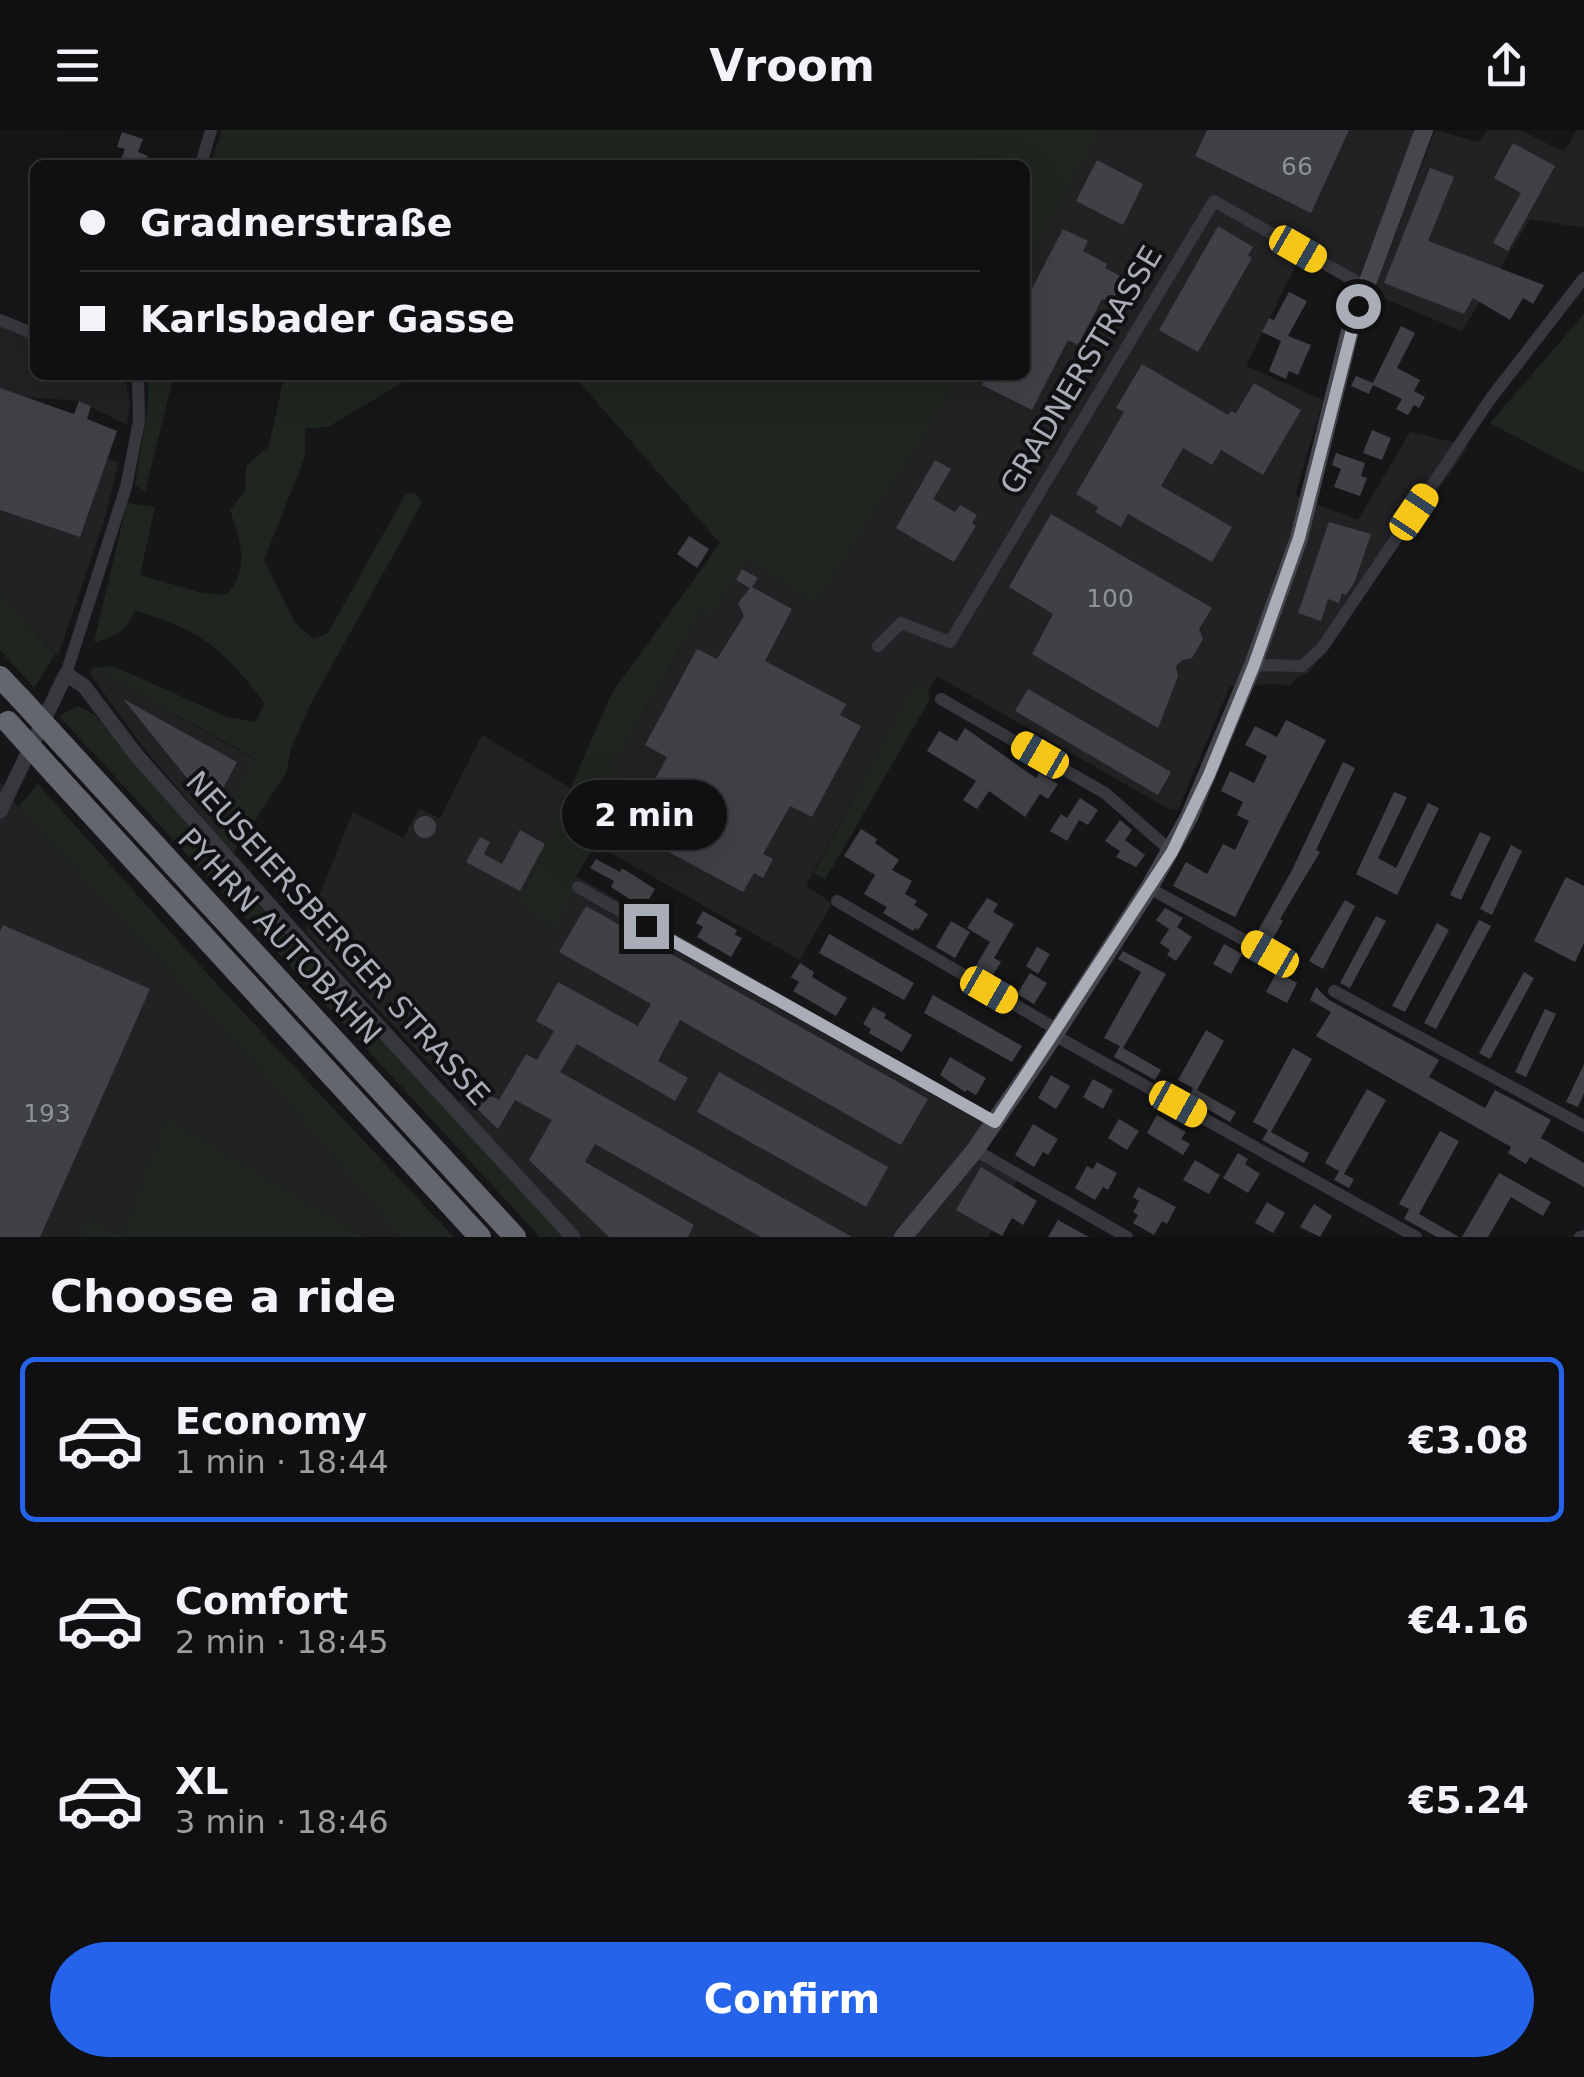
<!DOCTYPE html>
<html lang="en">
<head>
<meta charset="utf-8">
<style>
	body { margin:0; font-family:"DejaVu Sans",sans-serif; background:#19191b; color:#f1f3f6; height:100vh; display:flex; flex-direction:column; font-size:38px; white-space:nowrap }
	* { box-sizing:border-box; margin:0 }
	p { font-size:32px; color:#9c9d9f }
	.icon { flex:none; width:55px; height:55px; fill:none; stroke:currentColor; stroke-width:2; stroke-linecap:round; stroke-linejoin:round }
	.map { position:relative; height:1107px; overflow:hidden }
	.side { display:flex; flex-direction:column; background:#101012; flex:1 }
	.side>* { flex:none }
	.top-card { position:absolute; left:30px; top:30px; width:1000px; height:220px; border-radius:15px; box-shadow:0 10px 40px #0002,0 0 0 2px #303032; display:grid; align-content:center; height:220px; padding:0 50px; background:#101012 }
	.end { position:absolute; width:45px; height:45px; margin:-22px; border:12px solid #a8adb8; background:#111; box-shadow:0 0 0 5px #111 }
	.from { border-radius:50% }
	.bubble { position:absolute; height:70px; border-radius:35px; background:#101012; box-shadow:0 10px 40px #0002,0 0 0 2px #303032; font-size:32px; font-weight:600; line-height:70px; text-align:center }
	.car { position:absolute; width:30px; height:60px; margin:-30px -15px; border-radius:12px; box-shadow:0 0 8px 2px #0007; background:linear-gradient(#f5c518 24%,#345 0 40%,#f5c518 0 76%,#345 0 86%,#f5c518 0) }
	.top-card b { display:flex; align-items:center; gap:35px; height:95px; font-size:38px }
	.top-card b+b { border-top:2px solid #303032 }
	.top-card i { width:25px; height:25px; background:#f1f3f6 }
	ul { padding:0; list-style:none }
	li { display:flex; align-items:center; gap:30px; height:165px; margin:0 20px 15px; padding:0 30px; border:5px solid transparent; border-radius:15px }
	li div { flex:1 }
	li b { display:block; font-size:38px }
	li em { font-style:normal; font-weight:600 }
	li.active { border-color:#2563eb }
	li>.icon { width:90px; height:90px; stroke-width:1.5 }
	h2 { padding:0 50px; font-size:45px; line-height:120px }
	.primary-button { display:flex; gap:20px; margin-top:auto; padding:20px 50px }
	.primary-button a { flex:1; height:115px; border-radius:60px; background:#2563eb; color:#fff; font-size:40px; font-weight:600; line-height:115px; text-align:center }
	header { display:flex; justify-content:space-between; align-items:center; height:130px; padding:0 50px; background:#101012; font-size:45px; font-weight:600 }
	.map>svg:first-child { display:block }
</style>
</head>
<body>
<header><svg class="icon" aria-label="menu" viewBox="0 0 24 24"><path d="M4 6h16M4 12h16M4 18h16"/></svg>Vroom<svg class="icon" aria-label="share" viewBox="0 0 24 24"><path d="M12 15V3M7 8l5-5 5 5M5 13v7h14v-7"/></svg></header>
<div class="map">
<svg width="1584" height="1107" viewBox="0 0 1584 1107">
	<rect width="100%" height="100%" fill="#161618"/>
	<g fill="#222225">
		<path d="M1101,0H1416L1356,155L1300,127L1246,236L1323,270L1295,366L1358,390L1410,302L1469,316L1309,543L1298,546L1290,556L1278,554L1230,556L1178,680L1167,678L937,546L928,560L916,552L806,756L832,773L800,830L600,717L632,660L611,639L703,480L712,484L744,428L816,472L963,245H1025V136Z"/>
		<path d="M1435,0L1479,12L1488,0H1520L1564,22L1577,0H1584V98L1530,89L1462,201L1373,164Z"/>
		<path d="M0,186L35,200V245H124L130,273L127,295L79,271L26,267L16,296L119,332L105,388L58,526L0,462Z"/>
		<path d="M92,538L254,629L216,704L143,617L90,544Z"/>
		<path d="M482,605L571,658L520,773L578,752L576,746L999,989L977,1019L1018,1048L988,1107H540L436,994L462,969L305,801L353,682L403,708L419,679L440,688Z"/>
		<path d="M0,652L18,677L264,945L402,1107H367L166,988L121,1106L88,1089L79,1107H0Z"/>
	</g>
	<g fill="#1e261f">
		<path d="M222,0H1101L1025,136V35H210Z"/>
		<path d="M1584,184V343L1490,293Z"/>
		<path d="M148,245H174L145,361L135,355L148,275Z"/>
		<path d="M415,245L328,297L305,298V327L264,430L295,493L314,509L328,503L405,365L416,363L422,373L310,575L291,619L286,643L234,723L216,704L254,628L92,538L113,536L227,587L255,592L265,574C226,521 199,498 135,481C125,501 116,508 94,512L127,373L155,377L140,445L202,463L226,465C251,440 240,410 230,380L245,361L246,336L269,316L284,246Z"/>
		<path d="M573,245H963L816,473L745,429L712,485L702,481L611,639L630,650L632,660L600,717H595L576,746L578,752L555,799L520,773L612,563L720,413Z"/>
		<path d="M0,462L55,524L34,558L0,520Z"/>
		<path d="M916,551L928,560L930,569L825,750L814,743Z"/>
		<path d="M78,576L95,585L273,792L564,1107H540L59,586Z"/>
		<path d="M38,654L225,863L454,1107H402L397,1102L264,945L18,677Z"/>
		<path d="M166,988L367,1107H79L87,1088L121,1106Z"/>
	</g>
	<g fill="#404145">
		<path d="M1207,0H1349L1311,83L1195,26Z"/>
		<path d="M122,2L143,9L138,22L148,26L144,35H119L125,19L117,17Z"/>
		<path d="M1513,13L1555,36L1508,121L1493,113L1521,63L1494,48Z"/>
		<path d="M1097,30L1143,54L1123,95L1076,71Z"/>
		<path d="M1430,38L1454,47L1428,111L1544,155L1533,174L1523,168L1510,190L1473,168L1464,184L1384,153Z"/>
		<path d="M1218,96L1253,117L1248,125L1252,128L1198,222L1159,200Z"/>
		<path d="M1063,99L1088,111L1083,121L1107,134L1105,138L1124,148L1111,173L1102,169L1078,215L1068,210L1032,280L982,255L988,245H1025V172Z"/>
		<path d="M1289,162L1307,171L1288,206L1311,215L1298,245L1289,241L1286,249L1269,241L1281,211L1262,202L1269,188L1274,190Z"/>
		<path d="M1401,196L1415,203L1397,238L1420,250L1414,261L1425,267L1419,278L1414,275L1408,285L1396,279L1402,269L1373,255L1369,264L1351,256L1356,246L1373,253Z"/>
		<path d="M1142,234L1228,285L1231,281L1236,283L1254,253L1301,280L1263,345L1221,320L1212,335L1183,318L1161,356L1232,397L1212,432L1128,384L1121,397L1095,382L1098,377L1076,364L1124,282L1116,278Z"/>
		<path d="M0,258L74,284L79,271L91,276L87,289L117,301L80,407L0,380Z"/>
		<path d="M1372,300L1391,308L1382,330L1363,323Z"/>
		<path d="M1336,323L1365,333L1361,346L1367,348L1360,366L1334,357L1341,339L1332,335Z"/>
		<path d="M935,330L951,339L933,369L955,382L960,375L977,385L972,393L976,396L954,432L896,398Z"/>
		<path d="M1051,384L1212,478L1199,499L1203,509L1192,528L1182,530L1176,536L1178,546L1158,598L1032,524L1053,484L1009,457Z"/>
		<path d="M1329,392L1371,404L1355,451L1346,465L1342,463L1339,473L1328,469L1321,491L1298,483Z"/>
		<path d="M689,406L709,419L697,438L677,424Z"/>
		<path d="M742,439L758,448L752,457L792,479L765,531L846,574L840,585L861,596L812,687L790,676L763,724L773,729L763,748L754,743L743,762L650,712L660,694L638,681L667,627L645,615L697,519L717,529L744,486L738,473L750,458L736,450Z"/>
		<path d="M1028,559L1171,642L1158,665L1015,581Z"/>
		<path d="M125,570L237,632L212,679L124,570Z"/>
		<path d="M1286,590L1326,610L1235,787L1173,756L1186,732L1207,744L1223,714L1235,720L1249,691L1237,685L1243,672L1221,661L1230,641L1254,653L1267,626L1245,615L1255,596L1277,607Z"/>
		<path d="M965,598L1036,648L1039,643L1058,654L1048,669L1040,664L1025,687L989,661L977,679L963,670L976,651L927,621L939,601L957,611Z"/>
		<path d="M1343,632L1355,638L1316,720L1320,722L1280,789L1283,791L1271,812L1256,804L1291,742Z"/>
		<path d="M1394,662L1407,667L1378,728L1396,738L1428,673L1439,678L1397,765L1356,744Z"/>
		<path d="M1080,668L1098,680L1088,695L1079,690L1067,711L1050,701L1061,684L1067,688Z"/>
		<circle cx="425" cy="697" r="11"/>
		<path d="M1120,690L1132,700L1125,710L1145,725L1136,737L1116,727L1120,721L1105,711Z"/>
		<path d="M861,699L877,709L875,713L899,730L892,740L912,751L905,764L917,771L914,775L928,784L918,800L915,798L913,801L883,783L887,777L864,764L875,745L844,726Z"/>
		<path d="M520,700L545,714L520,761L466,732L480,707L490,712L484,724L502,734Z"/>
		<path d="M1480,702L1491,707L1461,770L1450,765Z"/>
		<path d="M1511,715L1522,721L1492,785L1480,779Z"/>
		<path d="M596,729L620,742L622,738L655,759L649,769L673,784L667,793L611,757L614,751L590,738Z"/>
		<path d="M1566,747L1584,756V813L1575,832L1534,811Z"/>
		<path d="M987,768L998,774L993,782L1014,794L994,828L1001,832L990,849L974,839L990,812L967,798Z"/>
		<path d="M1345,770L1355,776L1323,839L1309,831Z"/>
		<path d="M586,776L928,969L901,1015L680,890L658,931L688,948L675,971L577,914L560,942L852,1107H761L595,1014L585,1032L694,1095L688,1107H609L529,1030L552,990L515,970L498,999L472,974L480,960L499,970L526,924L537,930L554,901L536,891L558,852L638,896L651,874L559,822Z"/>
		<path d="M1165,778L1183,788L1177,797L1192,807L1176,831L1167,825L1170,820L1160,813L1169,799L1156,790Z"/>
		<path d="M703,781L737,800L735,805L742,808L731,827L697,807L703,797L696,793Z"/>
		<path d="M1376,786L1386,791L1350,858L1340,853Z"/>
		<path d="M1479,790L1491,796L1436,899L1424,893Z"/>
		<path d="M951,791L970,802L955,828L936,817Z"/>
		<path d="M1437,793L1449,800L1405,882L1392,876Z"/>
		<path d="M3,795L150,859L40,1107H0V802Z"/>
		<path d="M829,804L914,853L904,870L819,823Z"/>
		<path d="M1224,814L1242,824L1231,844L1213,834Z"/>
		<path d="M1037,817L1050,824L1038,844L1026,836Z"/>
		<path d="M1123,821L1166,844L1123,918L1161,940L1155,950L1114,927L1120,916L1104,908L1141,842L1118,829Z"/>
		<path d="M800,833L814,842L812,847L847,868L836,886L793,861L799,852L791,847Z"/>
		<path d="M1277,842L1297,853L1287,873L1266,862Z"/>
		<path d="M1524,842L1534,848L1490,929L1479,923Z"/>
		<path d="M1030,843L1047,853L1034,874L1017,864Z"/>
		<path d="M1316,857L1329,870L1439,930L1429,947L1485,978L1495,960L1551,990L1541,1008L1584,1033V1057L1530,1027L1526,1034L1508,1023L1511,1017L1316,906L1331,882L1310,870Z"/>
		<path d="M933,865L1022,916L1012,932L924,883Z"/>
		<path d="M873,877L886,884L884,888L912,905L902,922L869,903L871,899L863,894Z"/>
		<path d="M1545,879L1556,884L1526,947L1515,942Z"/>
		<path d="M1206,900L1224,911L1197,960L1236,982L1230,992L1188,968L1193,958L1178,950Z"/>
		<path d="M1293,918L1312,929L1271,1002L1309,1023L1304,1033L1262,1010L1268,1000L1253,992Z"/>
		<path d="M950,927L986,948L976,965L967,960L965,962L940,945Z"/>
		<path d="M1584,934V963L1578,977L1566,972Z"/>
		<path d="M719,942L888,1037L866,1077L697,982Z"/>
		<path d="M1051,945L1070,956L1056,979L1038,968Z"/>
		<path d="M1093,949L1113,960L1103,979L1083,967Z"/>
		<path d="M1367,959L1386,970L1344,1044L1354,1049L1349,1058L1334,1050L1339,1041L1325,1033Z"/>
		<path d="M1157,985L1186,1002L1181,1009L1190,1014L1183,1025L1147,1003Z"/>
		<path d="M1119,989L1139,1001L1127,1020L1108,1008Z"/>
		<path d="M1033,994L1058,1009L1048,1025L1043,1022L1034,1037L1015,1025Z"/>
		<path d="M1440,1001L1459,1011L1419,1084L1459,1107H1437L1421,1098L1404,1089L1409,1079L1399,1074Z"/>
		<path d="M1238,1023L1248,1029L1245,1034L1260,1044L1248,1063L1223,1048Z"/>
		<path d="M1195,1030L1220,1045L1209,1064L1183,1050Z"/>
		<path d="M1097,1032L1117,1043L1108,1060L1103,1057L1095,1070L1075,1058L1087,1036L1093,1039Z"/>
		<path d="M981,1037L1037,1071L1023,1095L1012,1088L1002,1106L956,1080Z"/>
		<path d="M1499,1043L1551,1072L1543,1086L1511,1067L1488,1107H1462Z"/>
		<path d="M1138,1057L1176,1077L1167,1094L1162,1091L1154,1105L1133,1093L1138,1085L1133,1082L1139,1071L1133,1067Z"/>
		<path d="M1267,1072L1285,1083L1273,1103L1255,1093Z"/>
		<path d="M1314,1074L1332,1086L1320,1107L1300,1097Z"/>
		<path d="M1058,1090L1089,1107H1048Z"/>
	</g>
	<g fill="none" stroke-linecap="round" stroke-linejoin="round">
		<g stroke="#37383d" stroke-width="12">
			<path d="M201,35L211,0"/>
			<path d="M0,190L35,204"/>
			<path d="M878,516L901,493L950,512L1214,71L1364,156"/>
			<path d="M1253,535L1302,536L1322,518L1491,268L1584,148"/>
			<path d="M66,544L126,357L139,291L138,245"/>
			<path d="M941,569L1105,663L1172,722"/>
			<path d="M578,757L995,992"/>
			<path d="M1149,758L1270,824"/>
			<path d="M837,771L1058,900"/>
			<path d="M1334,861L1584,996"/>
			<path d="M1054,905L1416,1107"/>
			<path d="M975,1020L1127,1107"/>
			<path d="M1580,1107L1584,1106"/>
		</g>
		<path stroke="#37383d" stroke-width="15" d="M0,681L66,544L84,556L137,626L347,862L573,1107"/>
		<path stroke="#45474d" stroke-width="18" d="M903,1107L975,1020L1043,922L1149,758L1189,687L1253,535L1299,408L1351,197L1424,0"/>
		<g stroke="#63666e" stroke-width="22">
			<path d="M0,547L20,568"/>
			<path d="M65,617L515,1107"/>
			<path d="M53,642L480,1107"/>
		</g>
		<g stroke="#63666e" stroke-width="22">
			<path d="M20,568L65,617"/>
			<path d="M8,592L53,642"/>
		</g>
	</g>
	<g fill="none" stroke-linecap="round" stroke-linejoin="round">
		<path stroke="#a8adb8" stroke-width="12" d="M646,796L995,992L1172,722L1209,645L1254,535L1299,408L1358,176"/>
	</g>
	<g text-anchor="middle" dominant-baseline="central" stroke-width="8" stroke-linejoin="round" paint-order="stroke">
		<g font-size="25" fill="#8e929b">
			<text x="1297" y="36">66</text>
			<text x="1110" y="468">100</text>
			<text x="47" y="983">193</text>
		</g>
		<g font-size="30" fill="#a8adb8" stroke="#111113">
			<text transform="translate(1081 240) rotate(-59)">GRADNERSTRASSE</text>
			<text transform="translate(280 806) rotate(47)">PYHRN AUTOBAHN</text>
			<text transform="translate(338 808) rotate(48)">NEUSEIERSBERGER STRASSE</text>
		</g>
	</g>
</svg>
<i class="end from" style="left:1358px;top:176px"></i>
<i class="end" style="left:646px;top:796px"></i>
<div class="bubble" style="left:562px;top:650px;width:165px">2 min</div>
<i class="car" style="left:1298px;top:119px;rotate:120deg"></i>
<i class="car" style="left:1414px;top:382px;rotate:34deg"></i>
<i class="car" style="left:1040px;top:625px;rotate:300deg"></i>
<i class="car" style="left:1270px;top:824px;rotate:300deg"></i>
<i class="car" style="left:989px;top:860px;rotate:120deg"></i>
<i class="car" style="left:1178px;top:974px;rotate:119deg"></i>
<div class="top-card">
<b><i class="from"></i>Gradnerstraße</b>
<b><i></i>Karlsbader Gasse</b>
</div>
</div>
<section class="side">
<h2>Choose a ride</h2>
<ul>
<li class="active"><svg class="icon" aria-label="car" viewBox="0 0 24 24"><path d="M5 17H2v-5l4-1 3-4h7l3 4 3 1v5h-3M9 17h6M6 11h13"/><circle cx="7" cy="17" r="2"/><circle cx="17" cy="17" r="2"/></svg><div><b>Economy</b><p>1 min · 18:44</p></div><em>€3.08</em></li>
<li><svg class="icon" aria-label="car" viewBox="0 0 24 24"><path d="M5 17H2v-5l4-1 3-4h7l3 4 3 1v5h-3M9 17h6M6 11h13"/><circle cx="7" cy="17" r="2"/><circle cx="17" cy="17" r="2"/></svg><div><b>Comfort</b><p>2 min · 18:45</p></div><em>€4.16</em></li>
<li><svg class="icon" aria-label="car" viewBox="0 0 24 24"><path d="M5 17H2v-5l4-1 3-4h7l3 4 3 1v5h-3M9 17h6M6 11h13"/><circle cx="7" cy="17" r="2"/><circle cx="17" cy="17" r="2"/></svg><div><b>XL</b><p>3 min · 18:46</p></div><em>€5.24</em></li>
</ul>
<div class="primary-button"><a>Confirm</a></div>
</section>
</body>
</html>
